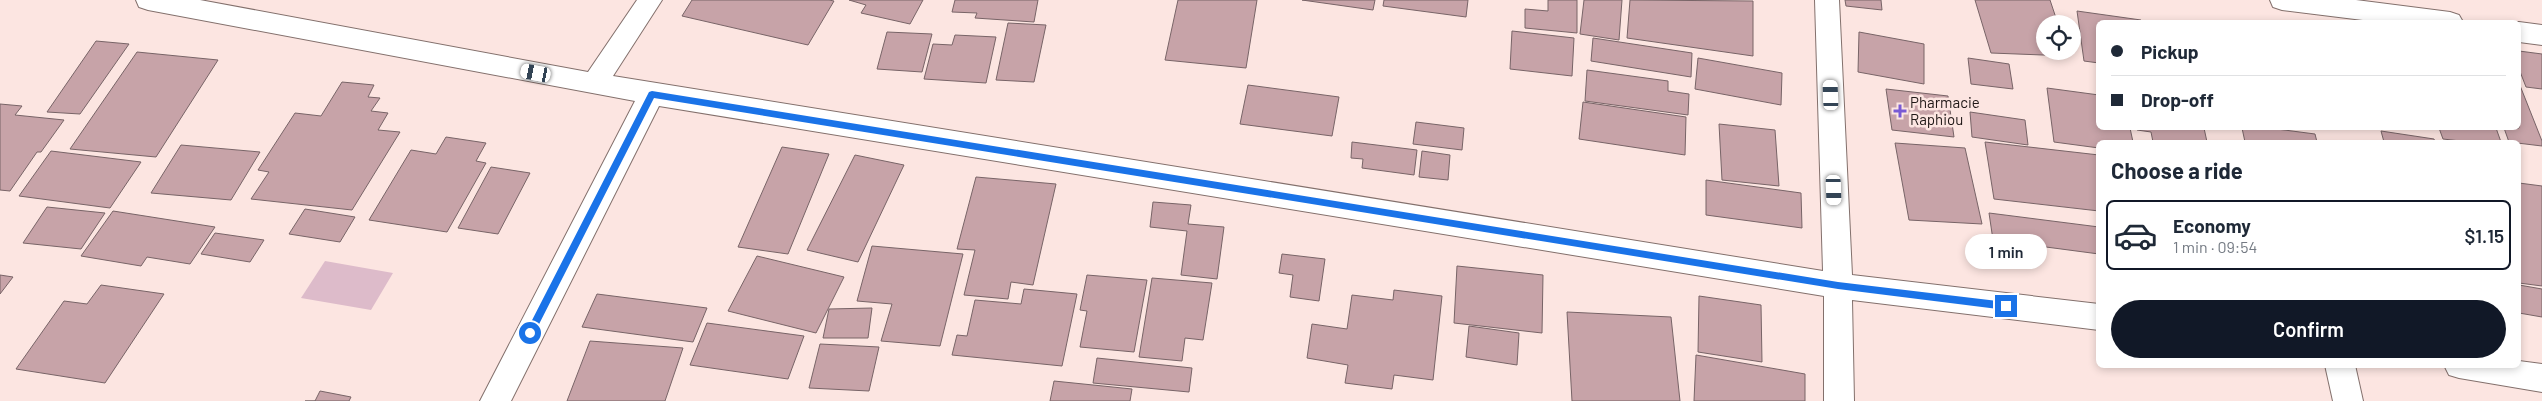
<!DOCTYPE html>
<html lang="en">
<head>
<meta charset="utf-8">
<style>
	body { margin:0; font-family:Barlow,sans-serif; background:#f2f2f3; color:#1f2937; height:100vh; display:flex; flex-direction:column; font-size:19px; white-space:nowrap }
	* { box-sizing:border-box; margin:0 }
	p { font-size:16px; color:#747a83 }
	.icon { flex:none; width:28px; height:28px; fill:none; stroke:currentColor; stroke-width:2; stroke-linecap:round; stroke-linejoin:round }
	.map { position:relative; flex:1; overflow:hidden }
	.sheet { position:absolute; left:2096px; top:140px; width:425px; height:228px; display:flex; flex-direction:column; background:#fff; border-radius:8px; box-shadow:0 2px 8px #0003 }
	.sheet>* { flex:none }
	.guide { position:absolute; left:2096px; top:20px; width:425px; height:110px; border-radius:8px; box-shadow:0 2px 8px #0003; display:grid; align-content:center; height:110px; padding:0 15px; background:#fff }
	.buttons { position:absolute; left:2036px; top:15px; display:grid; gap:10px }
	.buttons a { display:grid; place-items:center; width:45px; height:45px; border-radius:50%; background:#fff; box-shadow:0 2px 8px #0003; font-size:25px }
	.end { position:absolute; width:22px; height:22px; margin:-11px; border:6px solid #1a73e8; background:#fff; box-shadow:0 0 0 2px #fff }
	.from { border-radius:50% }
	.bubble { position:absolute; height:35px; border-radius:18px; background:#fff; box-shadow:0 2px 8px #0003; font-size:16px; font-weight:600; line-height:35px; text-align:center }
	.car { position:absolute; width:15px; height:30px; margin:-15px -8px; border-radius:6px; box-shadow:0 0 4px 1px #0007; background:linear-gradient(#fff 24%,#345 0 40%,#fff 0 76%,#345 0 86%,#fff 0) }
	.guide b { display:flex; align-items:center; gap:18px; height:48px; font-size:19px }
	.guide b+b { border-top:1px solid #e0e1e3 }
	.guide i { width:12px; height:12px; background:#1f2937 }
	ul { padding:0; list-style:none }
	li { display:flex; align-items:center; gap:15px; height:70px; margin:0 10px 8px; padding:0 5px; border:2px solid #e0e1e3; border-radius:8px }
	li div { flex:1 }
	li b { display:block; font-size:19px }
	li em { font-style:normal; font-weight:600 }
	li.on { border-color:#111827 }
	li>.icon { width:45px; height:45px; stroke-width:1.5 }
	h2 { padding:0 15px; font-size:22px; line-height:60px }
	.action { display:flex; gap:10px; margin-top:auto; padding:10px 15px }
	.action a { flex:1; height:58px; border-radius:30px; background:#111827; color:#fff; font-size:20px; font-weight:600; line-height:58px; text-align:center }
	.map>svg:first-child { display:block }
</style>
</head>
<body>
<div class="map">
<svg width="2542" height="401" viewBox="0 0 2542 401">
	<rect width="100%" height="100%" fill="#fce5e1"/>
	<path fill="#ddbbca" d="M325,261L393,273L371,310L301,298Z"/>
	<g fill="#c7a3a8" stroke="#786467">
		<path d="M692,0H829L834,1L808,45L682,16Z"/>
		<path d="M849,0H923L910,24L861,13L866,5Z"/>
		<path d="M955,0H1038L1034,22L975,18L977,13L952,12Z"/>
		<path d="M1178,0H1257L1246,68L1165,60Z"/>
		<path d="M1302,0H1375L1373,10Z"/>
		<path d="M1384,0H1468L1466,17L1383,6Z"/>
		<path d="M1548,0H1577V33L1525,28V9L1548,11Z"/>
		<path d="M1584,0H1622L1619,40L1580,34Z"/>
		<path d="M1630,0L1753,1V56L1627,38Z"/>
		<path d="M1845,0H1881L1882,10L1846,6Z"/>
		<path d="M1975,0H2050L2058,24H2045V51H2067L2069,56L1991,53Z"/>
		<path d="M2077,11L2141,20V22H2099V63L2084,61Z"/>
		<path d="M1008,23L1046,25L1034,82L996,80Z"/>
		<path d="M1512,31L1574,38L1572,76L1510,69Z"/>
		<path d="M887,32L932,34L922,72L877,69Z"/>
		<path d="M1859,32L1924,44V84L1858,72Z"/>
		<path d="M955,35L996,37L986,83L924,79L933,44L952,45Z"/>
		<path d="M1593,38L1692,53L1691,77L1591,61Z"/>
		<path d="M96,41L129,44L80,114L47,112Z"/>
		<path d="M2519,51L2542,54V89L2526,87L2519,69Z"/>
		<path d="M137,52L218,60L156,157L70,149Z"/>
		<path d="M1698,58L1782,73L1781,105L1695,89Z"/>
		<path d="M1968,58L2009,64L2013,89L1971,84Z"/>
		<path d="M1587,70L1668,81V91L1689,94L1688,115L1585,101Z"/>
		<path d="M342,82L374,85L368,97L380,98L371,111L388,113L378,130L400,132L352,210L251,199L269,172L258,170L295,113L321,116Z"/>
		<path d="M2519,83L2542,141V146L2509,142L2504,128H2519Z"/>
		<path d="M1248,85L1339,97L1332,136L1240,124Z"/>
		<path d="M2047,88L2099,95V128H2130L2133,142H2099V148L2054,142Z"/>
		<path d="M1886,89L1948,96L1954,137L1892,130Z"/>
		<path d="M1583,102L1686,117L1685,155L1579,139Z"/>
		<path d="M0,104L22,106L15,115L64,120L41,152H37L10,191L0,190Z"/>
		<path d="M1970,112L2025,120L2028,145L1972,137Z"/>
		<path d="M1416,122L1464,128L1462,150L1413,144Z"/>
		<path d="M1719,124L1775,130L1779,186L1722,180Z"/>
		<path d="M2137,128H2204L2207,142H2153L2151,132L2137,130Z"/>
		<path d="M2242,128H2269L2315,134L2317,142H2245Z"/>
		<path d="M2439,128H2496L2501,142H2469L2443,139Z"/>
		<path d="M2381,131L2434,139L2435,142H2384Z"/>
		<path d="M446,137L486,143L476,161L486,163L447,232L369,220L411,150L436,154Z"/>
		<path d="M1352,142L1417,150L1414,175L1362,168L1363,159L1351,158Z"/>
		<path d="M1985,142L2099,155V211L1994,199Z"/>
		<path d="M1895,143L1965,148L1982,224L1909,220Z"/>
		<path d="M181,145L260,152L231,200L151,193Z"/>
		<path d="M782,147L829,154L788,254L738,247Z"/>
		<path d="M51,151L141,162L110,208L19,196Z"/>
		<path d="M1422,151L1450,155L1448,180L1419,177Z"/>
		<path d="M855,155L904,165L858,262L807,250Z"/>
		<path d="M491,167L530,173L498,234L458,228Z"/>
		<path d="M976,177L1056,184L1033,285L1011,282L1008,299L964,295L975,250L957,249Z"/>
		<path d="M1706,180L1801,193L1802,228L1706,215Z"/>
		<path d="M2519,183L2542,186V286L2519,283Z"/>
		<path d="M1153,202L1191,205L1188,224L1224,227L1217,279L1181,275L1187,231L1150,227Z"/>
		<path d="M47,207L105,213L81,249L23,243Z"/>
		<path d="M305,209L355,217L340,242L289,234Z"/>
		<path d="M113,211L215,227L190,264L147,257L141,266L81,256Z"/>
		<path d="M1989,213L2099,227V254L1993,240Z"/>
		<path d="M215,233L264,240L250,262L201,254Z"/>
		<path d="M872,246L963,254L940,346L881,341L892,304L857,301Z"/>
		<path d="M1282,254L1325,259L1319,301L1290,297L1293,275L1279,273Z"/>
		<path d="M757,256L844,277L816,333L728,311Z"/>
		<path d="M1457,266L1543,275L1542,333L1454,323Z"/>
		<path d="M0,275L13,277L0,294Z"/>
		<path d="M1087,275L1147,280L1134,352L1080,347L1087,311L1080,310Z"/>
		<path d="M1152,278L1212,283L1203,340L1185,338L1182,361L1139,357Z"/>
		<path d="M101,285L164,294L105,383L16,369L64,301L87,304Z"/>
		<path d="M2519,285L2542,289V317L2519,313Z"/>
		<path d="M1024,289L1077,294L1062,366L952,355L957,335L967,336L975,300L1021,304Z"/>
		<path d="M1394,290L1442,296L1433,380L1394,375L1392,389L1345,383L1348,365L1307,358L1312,324L1347,329L1352,295L1393,300Z"/>
		<path d="M597,294L707,308L693,342L582,327Z"/>
		<path d="M1699,296L1761,305L1762,362L1698,352Z"/>
		<path d="M872,308L868,338H823L829,309Z"/>
		<path d="M1567,312L1671,317L1680,401H1572Z"/>
		<path d="M707,323L804,336L788,379L690,365Z"/>
		<path d="M1469,326L1519,333L1517,365L1466,357Z"/>
		<path d="M590,341L683,348L665,401H567Z"/>
		<path d="M820,344L879,347L869,391L809,388Z"/>
		<path d="M1696,355L1805,374V401H1694Z"/>
		<path d="M1097,358L1192,368L1189,392L1093,383Z"/>
		<path d="M1054,381L1132,389L1130,401H1050Z"/>
		<path d="M320,391L351,397L349,401H305H315Z"/>
	</g>
	<g fill="none" stroke-linecap="round" stroke-linejoin="round">
		<g stroke="#83706c" stroke-width="2">
			<g id="minor">
				<path d="M136,0H200L588,72L637,0H662L613,76L1823,271L1815,0H1839L1852,275L2099,304V330L1852,300L1854,401H1824V296L659,106L511,401H480L635,101L148,10L139,7Z"/>
				<path d="M2270,0H2356L2450,12L2459,15L2463,22H2379L2282,10L2273,7Z"/>
				<path d="M2518,22H2519L2542,25V45L2519,42Z"/>
				<path d="M2519,361L2542,364V392L2459,378L2449,375L2444,365H2519Z"/>
				<path d="M2325,365H2355L2363,401H2333Z"/>
			</g>
		</g>
		<use href="#minor" fill="#fff" fill-rule="evenodd"/>
	</g>
	<path fill="#1a73e8" d="M652,91L1838,282L2006,302L2010,306L2006,310L1838,289L654,98L533,336H527V330L649,92Z"/>
	<path fill="#795ad4" stroke="#fce5e1" stroke-width="2" d="M1897.5 103.5h5v5h5v5h-5v5h-5v-5h-5v-5h5z"/>
	<g text-anchor="middle" dominant-baseline="central" stroke-width="5" stroke-linejoin="round" paint-order="stroke">
		<g font-size="15" fill="#1f1716" stroke="#fce5e1" text-anchor="start">
			<text x="1910" y="102">Pharmacie<tspan x="1910" dy="17">Raphiou</tspan></text>
		</g>
	</g>
</svg>
<div class="buttons">
<a><svg class="icon" aria-label="locate" viewBox="0 0 24 24"><circle cx="12" cy="12" r="6"/><path d="M12 2v4M12 18v4M2 12h4M18 12h4"/></svg></a>
</div>
<i class="end from" style="left:530px;top:333px"></i>
<i class="end" style="left:2006px;top:306px"></i>
<div class="bubble" style="left:1965px;top:234px;width:82px">1 min</div>
<i class="car" style="left:536px;top:73px;rotate:281deg"></i>
<i class="car" style="left:1831px;top:95px;rotate:358deg"></i>
<i class="car" style="left:1834px;top:190px;rotate:178deg"></i>
<div class="guide">
<b><i class="from"></i>Pickup</b>
<b><i></i>Drop-off</b>
</div>
<section class="sheet">
<h2>Choose a ride</h2>
<ul>
<li class="on"><svg class="icon" aria-label="car" viewBox="0 0 24 24"><path d="M5 17H2v-5l4-1 3-4h7l3 4 3 1v5h-3M9 17h6M6 11h13"/><circle cx="7" cy="17" r="2"/><circle cx="17" cy="17" r="2"/></svg><div><b>Economy</b><p>1 min · 09:54</p></div><em>$1.15</em></li>
</ul>
<div class="action"><a>Confirm</a></div>
</section>
</div>
</body>
</html>
